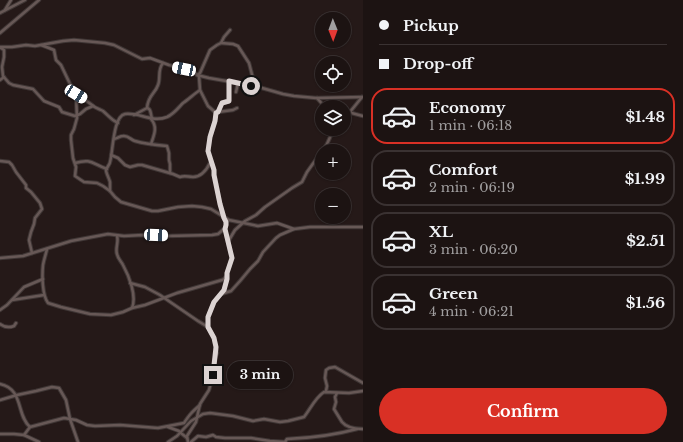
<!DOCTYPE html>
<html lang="en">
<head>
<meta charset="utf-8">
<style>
	body { margin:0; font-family:"Libre Baskerville",serif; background:#251c1b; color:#f1f3f6; height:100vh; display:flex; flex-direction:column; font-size:15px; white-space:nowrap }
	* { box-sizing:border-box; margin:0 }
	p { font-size:13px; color:#a09e9f }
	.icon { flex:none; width:22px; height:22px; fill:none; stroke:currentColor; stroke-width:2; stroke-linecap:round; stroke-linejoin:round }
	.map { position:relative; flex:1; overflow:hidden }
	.panel { display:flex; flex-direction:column; background:#1c1312; width:320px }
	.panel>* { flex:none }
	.hud { display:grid; align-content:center; height:88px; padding:0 16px; background:#1c1312 }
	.needle { width:26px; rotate:179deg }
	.controls { position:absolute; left:315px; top:12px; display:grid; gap:8px }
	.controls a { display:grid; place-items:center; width:36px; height:36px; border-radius:50%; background:#1c1312; box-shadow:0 1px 3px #0004,0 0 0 1px #3a3232; font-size:20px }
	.end { position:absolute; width:18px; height:18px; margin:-9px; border:5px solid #dcd3d2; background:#111; box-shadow:0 0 0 2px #111 }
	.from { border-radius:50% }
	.bubble { position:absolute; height:28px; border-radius:14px; background:#1c1312; box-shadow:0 1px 3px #0004,0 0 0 1px #3a3232; font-size:13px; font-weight:700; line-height:28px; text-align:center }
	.car { position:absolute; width:12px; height:24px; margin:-12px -6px; border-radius:5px; box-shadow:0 0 3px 1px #0007; background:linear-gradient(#fff 24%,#345 0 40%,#fff 0 76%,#345 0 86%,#fff 0) }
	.hud b { display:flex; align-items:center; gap:14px; height:38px; font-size:15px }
	.hud b+b { border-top:1px solid #3a3232 }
	.hud i { width:10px; height:10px; background:#f1f3f6 }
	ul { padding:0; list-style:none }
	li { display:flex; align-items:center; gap:12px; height:56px; margin:0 8px 6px; padding:0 8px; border:2px solid #3a3232; border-radius:16px }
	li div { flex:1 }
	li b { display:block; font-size:15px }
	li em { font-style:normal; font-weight:700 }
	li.active { border-color:#d93025 }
	li>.icon { width:36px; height:36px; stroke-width:1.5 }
	.button { display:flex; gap:8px; margin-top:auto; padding:8px 16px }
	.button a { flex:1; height:46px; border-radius:24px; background:#d93025; color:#fff; font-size:16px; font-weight:700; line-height:46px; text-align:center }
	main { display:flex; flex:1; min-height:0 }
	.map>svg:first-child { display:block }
</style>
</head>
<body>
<main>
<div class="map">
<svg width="363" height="442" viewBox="0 0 363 442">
	<rect width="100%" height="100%" fill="#251918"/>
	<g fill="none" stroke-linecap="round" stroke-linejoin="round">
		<g stroke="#3f3635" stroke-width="4.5">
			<g id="street">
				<path d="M5,10L11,0"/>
				<path d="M0,13L25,0"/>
				<path d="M0,33L39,0"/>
				<path d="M221,43L233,44L238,46L249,63L255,86"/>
				<path d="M41,45L49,48L54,50L56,60L61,65L70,84L73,87L76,94L77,118L74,129L71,135V140L73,158L76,167L75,176L84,182L97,183L103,186L110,191L115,197L121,202L152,211H158L178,207L192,206L202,207L211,209L224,217L229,220L258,226L277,223L294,229L310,227H363"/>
				<path d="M0,47H12L26,45L35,46L63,41L74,40L105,43L114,45L142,59L150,58L169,65L193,71L197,75L209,78L255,86L283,94L294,96L316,98L363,97"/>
				<path d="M1,48L4,50V57L2,67L3,76L9,83L13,85L33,89L44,101L59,107L62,112L75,116L80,114L86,109L93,106"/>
				<path d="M0,80L4,77"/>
				<path d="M236,92L238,83"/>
				<path d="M76,94C82,98 87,101 92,105C95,108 99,109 103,111C109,116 111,120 118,123"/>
				<path d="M317,98L324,106L334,107"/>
				<path d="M147,108C152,109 150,114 152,118L151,119C158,127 154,135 151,144"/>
				<path d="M344,111L363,116"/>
				<path d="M218,112L222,103L229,101V81"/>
				<path d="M218,112L233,110L237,108"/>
				<path d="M134,115L147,108C148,95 155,94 158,85C161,78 157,70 163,63"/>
				<path d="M344,123L349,113L354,107L362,97"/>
				<path d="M114,139C118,138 120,136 123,136C128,135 131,140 135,141C145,144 156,145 167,146L169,153V160L170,164V173"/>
				<path d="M111,155L118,158L125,165L130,167L138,165H142L173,174L180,177C185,175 188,177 193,177C201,177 207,169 210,163"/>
				<path d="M0,161L9,162L12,165L16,172L26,185V188L31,192L40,203L42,209L35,218L34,224L31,232L29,240L32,253"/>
				<path d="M75,163C92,158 92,164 107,169"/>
				<path d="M110,191C110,188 110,185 110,182C109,178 106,173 106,170C107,167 110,164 110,162C113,152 113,116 125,114C139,112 152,123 167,117C174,114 178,108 183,103C189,99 194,94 200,90"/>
				<path d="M117,236C119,242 115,248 117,254C118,259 121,261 123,265C129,276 137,296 132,308"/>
				<path d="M229,240L235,230L245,221L256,215L265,207L292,188L302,182L307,172L327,144L331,135L338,129"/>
				<path d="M47,249C46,254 44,259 43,265C42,275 42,295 48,303L61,307L90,314L111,315L123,312L132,308L145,305L177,293L222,280L224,279L227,275"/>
				<path d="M0,258L23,256L71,241L108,234L124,236L143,235L167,236L212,235L218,234L224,229"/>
				<path d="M130,283L145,287L160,295L198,321L208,327"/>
				<path d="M221,294L231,291L240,281L250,269L258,261L263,252L276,238L280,235L294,229"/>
				<path d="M12,300L44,295"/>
				<path d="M0,310L7,305L24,287L43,279"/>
				<path d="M0,324C4,327 9,328 14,326L16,323"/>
				<path d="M0,384C24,389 16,415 30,427L64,418L76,420L87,425L95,426L120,425L158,428L184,423C190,414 192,412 200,405"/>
				<path d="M326,391L327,386L325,378L326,370L329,368L335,367L363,383"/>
				<path d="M337,393L335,397L336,402L334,409L342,422C347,428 356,429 363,429"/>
				<path d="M0,400L17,395L36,391L52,387L59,388L66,400L70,419L78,442"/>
				<path d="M168,427L179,431C180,433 185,436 187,438"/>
				<path d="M0,434H14L24,435L39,442"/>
				<path d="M24,435L30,427"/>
				<path d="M168,442L177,436L191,421L203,414L210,413L233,416L253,421L264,419L280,422L288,421L304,417C311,408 315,398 324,392L349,393L363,391"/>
				<path d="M188,442L187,436L196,422L200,404L209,390L213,375L214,361L217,353L214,338L208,327V317L214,302L224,290L227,279V273L232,258L225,229L226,225V222L224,217L220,204L213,166L208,153L210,137L215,121L216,114L215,112L208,106L200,90L199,76L197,75L200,73L210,50L217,45L221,43L224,37L230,30"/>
				<path d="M191,442L198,436L206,437L213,435L216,437L225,438H251L270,441L285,442"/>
				<path d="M285,442L287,439C311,438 335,435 357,429"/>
			</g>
		</g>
		<use href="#street" stroke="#675856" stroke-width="2.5"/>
	</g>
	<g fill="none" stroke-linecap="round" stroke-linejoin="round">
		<path stroke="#dcd3d2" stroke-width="5" d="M213,375L216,347L214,338L208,327V317L214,302L224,290L227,279V273L232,258L225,229L226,225V222L224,218L220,204L214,175V170L208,151L210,137L215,121L216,113L218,112L222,103L229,101V81L251,86"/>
	</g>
</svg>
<div class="controls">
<a><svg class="needle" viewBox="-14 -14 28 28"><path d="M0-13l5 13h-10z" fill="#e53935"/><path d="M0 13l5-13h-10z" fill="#a09e9f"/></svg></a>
<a><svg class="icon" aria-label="locate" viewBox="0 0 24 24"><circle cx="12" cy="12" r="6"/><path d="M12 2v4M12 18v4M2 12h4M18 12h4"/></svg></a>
<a><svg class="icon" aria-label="layers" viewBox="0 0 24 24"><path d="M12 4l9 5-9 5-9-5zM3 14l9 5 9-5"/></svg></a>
<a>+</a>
<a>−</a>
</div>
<i class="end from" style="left:251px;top:86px"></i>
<i class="end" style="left:213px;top:375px"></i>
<div class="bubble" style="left:227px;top:361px;width:66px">3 min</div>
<i class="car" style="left:184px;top:69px;rotate:282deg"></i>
<i class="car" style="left:76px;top:94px;rotate:121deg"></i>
<i class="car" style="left:156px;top:235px;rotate:93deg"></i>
</div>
<section class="panel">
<div class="hud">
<b><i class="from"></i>Pickup</b>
<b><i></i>Drop-off</b>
</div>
<ul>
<li class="active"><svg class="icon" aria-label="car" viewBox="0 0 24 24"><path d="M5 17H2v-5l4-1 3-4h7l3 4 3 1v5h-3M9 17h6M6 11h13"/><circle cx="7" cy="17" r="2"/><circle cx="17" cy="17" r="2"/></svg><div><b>Economy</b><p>1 min · 06:18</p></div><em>$1.48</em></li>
<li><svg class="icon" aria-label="car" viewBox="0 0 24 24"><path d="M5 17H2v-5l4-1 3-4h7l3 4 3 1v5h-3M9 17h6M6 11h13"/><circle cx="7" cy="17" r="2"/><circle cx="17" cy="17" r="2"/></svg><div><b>Comfort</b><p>2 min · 06:19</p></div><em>$1.99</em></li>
<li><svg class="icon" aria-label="car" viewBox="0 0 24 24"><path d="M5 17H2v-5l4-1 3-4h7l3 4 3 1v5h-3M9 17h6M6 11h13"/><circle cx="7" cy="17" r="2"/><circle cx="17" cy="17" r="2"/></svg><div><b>XL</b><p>3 min · 06:20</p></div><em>$2.51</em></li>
<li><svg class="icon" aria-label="car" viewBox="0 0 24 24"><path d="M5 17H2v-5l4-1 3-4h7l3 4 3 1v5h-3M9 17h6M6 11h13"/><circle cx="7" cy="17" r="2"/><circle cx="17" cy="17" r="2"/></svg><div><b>Green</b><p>4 min · 06:21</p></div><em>$1.56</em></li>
</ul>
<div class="button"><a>Confirm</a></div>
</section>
</main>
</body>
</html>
